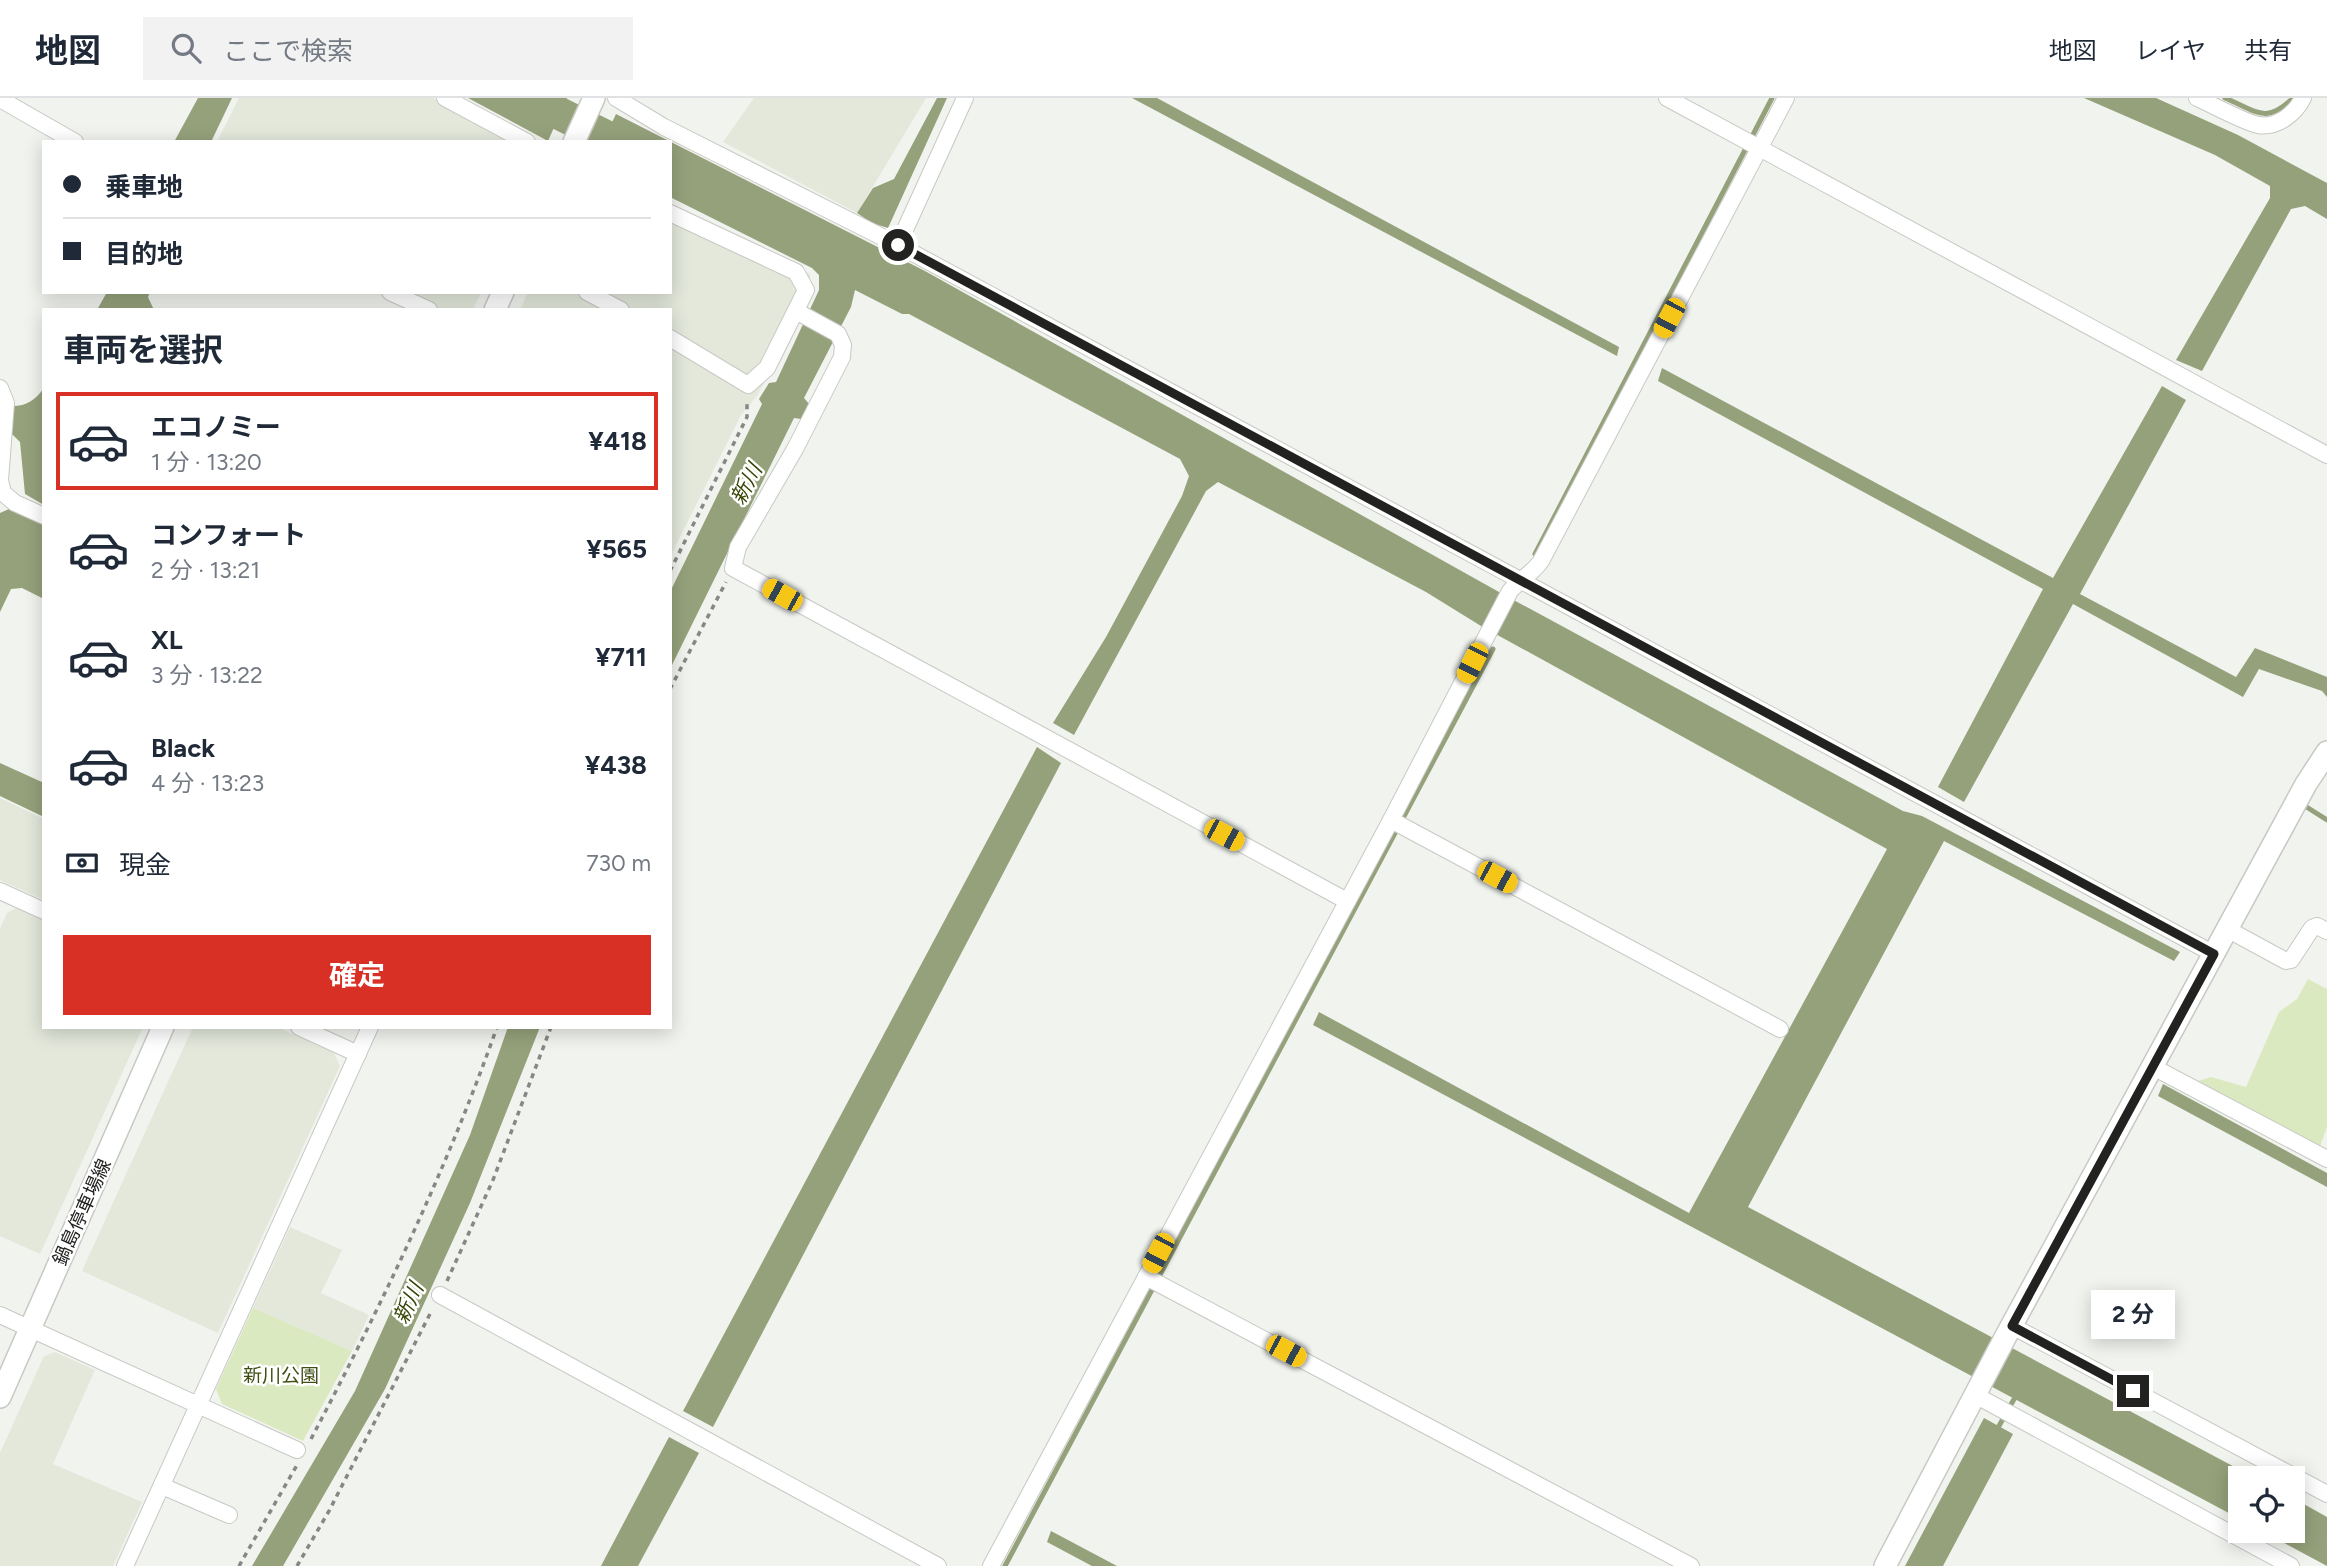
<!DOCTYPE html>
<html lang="ja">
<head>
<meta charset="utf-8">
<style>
	body { margin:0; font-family:Figtree,"Noto Sans JP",sans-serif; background:#f2f2f3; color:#1f2937; height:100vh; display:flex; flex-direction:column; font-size:26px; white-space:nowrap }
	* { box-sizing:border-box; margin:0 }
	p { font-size:23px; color:#747a83 }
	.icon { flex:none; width:38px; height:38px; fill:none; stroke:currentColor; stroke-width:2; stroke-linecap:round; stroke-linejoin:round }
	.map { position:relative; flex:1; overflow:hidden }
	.side { position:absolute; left:42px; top:210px; width:630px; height:721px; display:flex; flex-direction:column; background:#fff; border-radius:0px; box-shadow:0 4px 18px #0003 }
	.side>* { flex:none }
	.guide { position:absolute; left:42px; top:42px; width:630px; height:154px; border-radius:0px; box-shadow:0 4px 18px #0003; display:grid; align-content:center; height:154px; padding:0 21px; background:#fff }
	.fabs { position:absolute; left:2228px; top:1368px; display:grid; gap:14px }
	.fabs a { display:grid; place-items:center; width:77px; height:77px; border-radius:0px; background:#fff; box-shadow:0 4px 18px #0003; font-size:35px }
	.end { position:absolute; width:32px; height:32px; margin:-16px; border:9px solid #222321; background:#fff; box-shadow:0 0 0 4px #fff }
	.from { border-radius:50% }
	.bubble { position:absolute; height:49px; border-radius:0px; background:#fff; box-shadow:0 4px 18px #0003; font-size:23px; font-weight:700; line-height:49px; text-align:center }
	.car { position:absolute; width:21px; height:42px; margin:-21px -10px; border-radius:9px; box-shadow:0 0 5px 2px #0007; background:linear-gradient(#f5c518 24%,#345 0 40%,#f5c518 0 76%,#345 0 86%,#f5c518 0) }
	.guide b { display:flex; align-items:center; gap:24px; height:66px; font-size:26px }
	.guide b+b { border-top:2px solid #e0e1e3 }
	.guide i { width:18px; height:18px; background:#1f2937 }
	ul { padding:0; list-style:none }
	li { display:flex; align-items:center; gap:21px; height:98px; margin:0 14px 10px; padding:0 7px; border:4px solid transparent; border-radius:0px }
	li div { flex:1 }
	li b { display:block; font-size:26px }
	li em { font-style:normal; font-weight:700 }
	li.current { border-color:#d93025 }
	li>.icon { width:63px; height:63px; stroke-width:1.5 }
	h2 { padding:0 21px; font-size:32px; line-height:84px }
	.pay { display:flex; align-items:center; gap:18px; height:77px; padding:0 21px; font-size:26px }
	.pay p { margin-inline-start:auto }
	.action { display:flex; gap:14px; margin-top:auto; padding:14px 21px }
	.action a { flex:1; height:80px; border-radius:0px; background:#d93025; color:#fff; font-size:28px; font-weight:700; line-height:80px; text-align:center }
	header { display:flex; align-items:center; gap:42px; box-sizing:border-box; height:98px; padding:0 35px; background:#fff; border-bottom:2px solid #e0e1e3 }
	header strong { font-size:33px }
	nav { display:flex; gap:38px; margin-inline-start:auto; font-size:24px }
	.search { width:490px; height:63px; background:#f2f2f3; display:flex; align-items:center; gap:18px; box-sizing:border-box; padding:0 24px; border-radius:0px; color:#747a83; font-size:26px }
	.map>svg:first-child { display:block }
</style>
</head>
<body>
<header>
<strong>地図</strong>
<div class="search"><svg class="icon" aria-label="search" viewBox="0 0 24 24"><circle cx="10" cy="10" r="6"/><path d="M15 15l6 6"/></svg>ここで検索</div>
<nav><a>地図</a><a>レイヤ</a><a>共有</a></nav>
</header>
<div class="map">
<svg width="2327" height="1468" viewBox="0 0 2327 1468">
	<rect width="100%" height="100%" fill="#f1f3ee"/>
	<g fill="#e3e8db">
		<path d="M239,0H433L517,44H217Z"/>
		<path d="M754,0H926L857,115L723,44Z"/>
		<path d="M670,107L810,176L811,194L757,298L741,317L670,459V212H520L528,194H670Z"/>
		<path d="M402,194H481L473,212H439Z"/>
		<path d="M0,700L44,721V802L0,782Z"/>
		<path d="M16,810L44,823V929H143L40,1156L0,1138V831L7,815Z"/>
		<path d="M193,929H277L334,955L340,968L218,1235L82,1173Z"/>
		<path d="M290,1129L342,1152L321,1195L369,1217L352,1253L253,1210Z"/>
		<path d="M55,1254L95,1272L53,1366L142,1404L113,1468H0V1355L44,1258Z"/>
	</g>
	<g fill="#dbe9c0">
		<path d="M2308,881L2327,891V1029L2319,1051L2195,984L2211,979L2246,989L2279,914L2297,901Z"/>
		<path d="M253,1210L352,1253L303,1343L222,1306L216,1291Z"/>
	</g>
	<g fill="#95a17b">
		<path d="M198,0H232L211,44H174Z"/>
		<path d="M468,0H567L548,43Z"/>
		<path d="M937,0H947L888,130L872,125L857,115L873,90L894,81Z"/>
		<path d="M1132,0H1157L1619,249L1617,258Z"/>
		<path d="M2084,0H2156L2238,37L2327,85V121L2305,108L2291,111L2202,273L2176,262L2270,100V88L2215,57Z"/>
		<path d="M616,16L925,173L1499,494L1903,713L1922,718L2180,854L2174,863L1944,743L1748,1109L2257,1381H2240V1421L1313,927L1319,914L1689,1115L1887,751L1481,528L1426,494L1218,384L1206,393L1074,637L1053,625L1106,539L1182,398L1189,378L1180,361L909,216H902L855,192L851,209L804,300L809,306L801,321L794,320L670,571V494L762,306L759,301L769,285L776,284L819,192V177L812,170L670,99V44H603Z"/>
		<path d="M107,194H150L148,199L154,212H97Z"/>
		<path d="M1662,270L2053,480L2162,288L2186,302L2080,496L2236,579L2255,550L2327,579V599L2322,593L2259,571L2243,599L2073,506L1964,704L1938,689L2043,491L1658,283Z"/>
		<path d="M44,290V407L25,396L20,344L9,333L12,308C27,308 35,302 44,290Z"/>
		<path d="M9,411L44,427V501L22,490L11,491L0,514V415Z"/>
		<path d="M1037,649L1061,665L713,1329L683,1313Z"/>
		<path d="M0,665L44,685V719L0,698Z"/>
		<path d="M508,929H540L470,1105L385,1291L283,1468H252L355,1293L470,1037Z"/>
		<path d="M2163,986L2327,1075V1089L2158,998Z"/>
		<path d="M1984,1320L2013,1336L1943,1468H1905Z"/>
		<path d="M669,1339L699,1355L638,1468H601Z"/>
		<path d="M2293,1400L2327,1419V1468L2262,1433H2292Z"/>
		<path d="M1051,1433L1117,1468H1092L1047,1444Z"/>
	</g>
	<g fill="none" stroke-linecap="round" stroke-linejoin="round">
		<g stroke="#95a17b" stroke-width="5">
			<path d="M2225,0C2256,13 2266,27 2293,0"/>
			<path d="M1535,456L1772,0"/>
			<path d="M2305,708L2327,722"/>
			<path d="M1999,1328L2018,1294"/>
			<path d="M1005,1468L1493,551"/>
		</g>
		<path stroke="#95a17b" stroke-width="33" d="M528,0L617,44"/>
		<g stroke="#c7c9c4" stroke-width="18">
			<g id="street">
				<path d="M445,0L527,44"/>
				<path d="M616,0L664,29L898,147L2214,856"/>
				<path d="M1667,0L2327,357"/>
				<path d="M2197,0C2211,6 2244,24 2258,27C2277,30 2295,16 2303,0"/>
				<path d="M0,1L75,44"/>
				<path d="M670,115L796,174L806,192L767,270L748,287L670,240"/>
				<path d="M898,147L965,0"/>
				<path d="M390,194L429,212"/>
				<path d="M587,194L621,212"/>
				<path d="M796,213L838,236L843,247L842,259L795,351L738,449L733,470L1347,803"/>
				<path d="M0,290L6,305L0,382L3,395L15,405L44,418"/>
				<path d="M1391,722L1780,931"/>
				<path d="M0,793L44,813"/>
				<path d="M2227,831L2286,863L2291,862L2312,830L2317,828L2327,833"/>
				<path d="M299,929L358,956"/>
				<path d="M2153,969L2327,1061"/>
				<path d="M1146,1179L1691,1468"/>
				<path d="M440,1197L938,1468"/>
				<path d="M0,1217L297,1352"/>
				<path d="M2012,1228L2327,1396"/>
				<path d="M1975,1297L2291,1468"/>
				<path d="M162,1388L229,1417"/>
				<path d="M125,1468L370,929"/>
				<path d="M991,1468L1391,722L1510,493C1520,481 1532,476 1541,463L1786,0"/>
			</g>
		</g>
		<g stroke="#c7c9c4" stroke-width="24">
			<g id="secondary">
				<path d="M574,44L594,0"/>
				<path d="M495,212L503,194"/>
				<path d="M0,1299L163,929"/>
				<path d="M1885,1468L2007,1236L2306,686L2327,654"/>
			</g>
		</g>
		<g stroke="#878885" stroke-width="3.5" stroke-dasharray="5 5" stroke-linecap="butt">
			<path d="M670,473L747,319V304"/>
			<path d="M670,591L726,484"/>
			<path d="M447,1183L493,1082L551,929"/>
			<path d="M311,1341C381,1208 447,1071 497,929"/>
			<path d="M239,1468L297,1367"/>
			<path d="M297,1468L329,1413L432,1212"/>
		</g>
		<use href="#street" stroke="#fff" stroke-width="16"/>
		<use href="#secondary" stroke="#fff" stroke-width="21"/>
	</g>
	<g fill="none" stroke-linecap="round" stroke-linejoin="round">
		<path stroke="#222321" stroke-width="9" d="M898,147L2214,856L2012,1228L2133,1293"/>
	</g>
	<g text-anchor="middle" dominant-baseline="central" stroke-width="5" stroke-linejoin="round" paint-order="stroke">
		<g font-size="19" fill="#222321" stroke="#fff">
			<text transform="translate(82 1114) rotate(-66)">鍋島停車場線</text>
		</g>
		<g font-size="19" fill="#3f4f13" stroke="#fff">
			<text x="281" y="1277">新川公園</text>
		</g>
		<g font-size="21" font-style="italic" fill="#364505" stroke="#fff">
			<text transform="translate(746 386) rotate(-62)">新川</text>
			<text transform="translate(408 1205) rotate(-65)">新川</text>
		</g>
	</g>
</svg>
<div class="fabs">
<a><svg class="icon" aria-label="locate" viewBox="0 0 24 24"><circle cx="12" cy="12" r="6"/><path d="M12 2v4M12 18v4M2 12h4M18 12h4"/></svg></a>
</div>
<i class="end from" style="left:898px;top:147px"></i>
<i class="end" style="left:2133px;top:1293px"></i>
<div class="bubble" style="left:2091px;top:1192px;width:84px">2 分</div>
<i class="car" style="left:1669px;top:220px;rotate:208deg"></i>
<i class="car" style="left:782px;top:497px;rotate:299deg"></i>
<i class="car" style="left:1472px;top:565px;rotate:207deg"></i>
<i class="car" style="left:1224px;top:737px;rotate:118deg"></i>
<i class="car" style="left:1497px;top:779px;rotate:118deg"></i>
<i class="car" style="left:1158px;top:1155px;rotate:208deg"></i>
<i class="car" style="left:1286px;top:1253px;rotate:118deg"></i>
<div class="guide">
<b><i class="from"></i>乗車地</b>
<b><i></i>目的地</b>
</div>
<section class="side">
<h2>車両を選択</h2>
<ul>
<li class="current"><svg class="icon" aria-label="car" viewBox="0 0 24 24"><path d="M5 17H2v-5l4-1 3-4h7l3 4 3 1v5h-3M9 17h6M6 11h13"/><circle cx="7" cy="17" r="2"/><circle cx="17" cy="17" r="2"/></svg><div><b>エコノミー</b><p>1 分 · 13:20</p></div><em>¥418</em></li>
<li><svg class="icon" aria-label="car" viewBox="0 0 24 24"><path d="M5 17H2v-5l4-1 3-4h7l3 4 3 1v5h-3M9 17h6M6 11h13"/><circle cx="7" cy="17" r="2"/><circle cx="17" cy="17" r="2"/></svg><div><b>コンフォート</b><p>2 分 · 13:21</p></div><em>¥565</em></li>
<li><svg class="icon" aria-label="car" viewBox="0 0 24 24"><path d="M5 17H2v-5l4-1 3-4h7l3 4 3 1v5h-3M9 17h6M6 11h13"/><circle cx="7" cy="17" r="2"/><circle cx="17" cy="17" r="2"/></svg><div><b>XL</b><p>3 分 · 13:22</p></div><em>¥711</em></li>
<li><svg class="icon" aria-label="car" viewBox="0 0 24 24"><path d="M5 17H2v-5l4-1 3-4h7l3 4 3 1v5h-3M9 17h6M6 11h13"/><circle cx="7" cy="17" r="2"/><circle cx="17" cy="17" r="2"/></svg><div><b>Black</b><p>4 分 · 13:23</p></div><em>¥438</em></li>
</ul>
<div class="pay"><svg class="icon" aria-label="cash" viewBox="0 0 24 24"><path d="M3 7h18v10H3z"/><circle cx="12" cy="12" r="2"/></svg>現金<p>730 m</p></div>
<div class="action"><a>確定</a></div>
</section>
</div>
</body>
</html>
